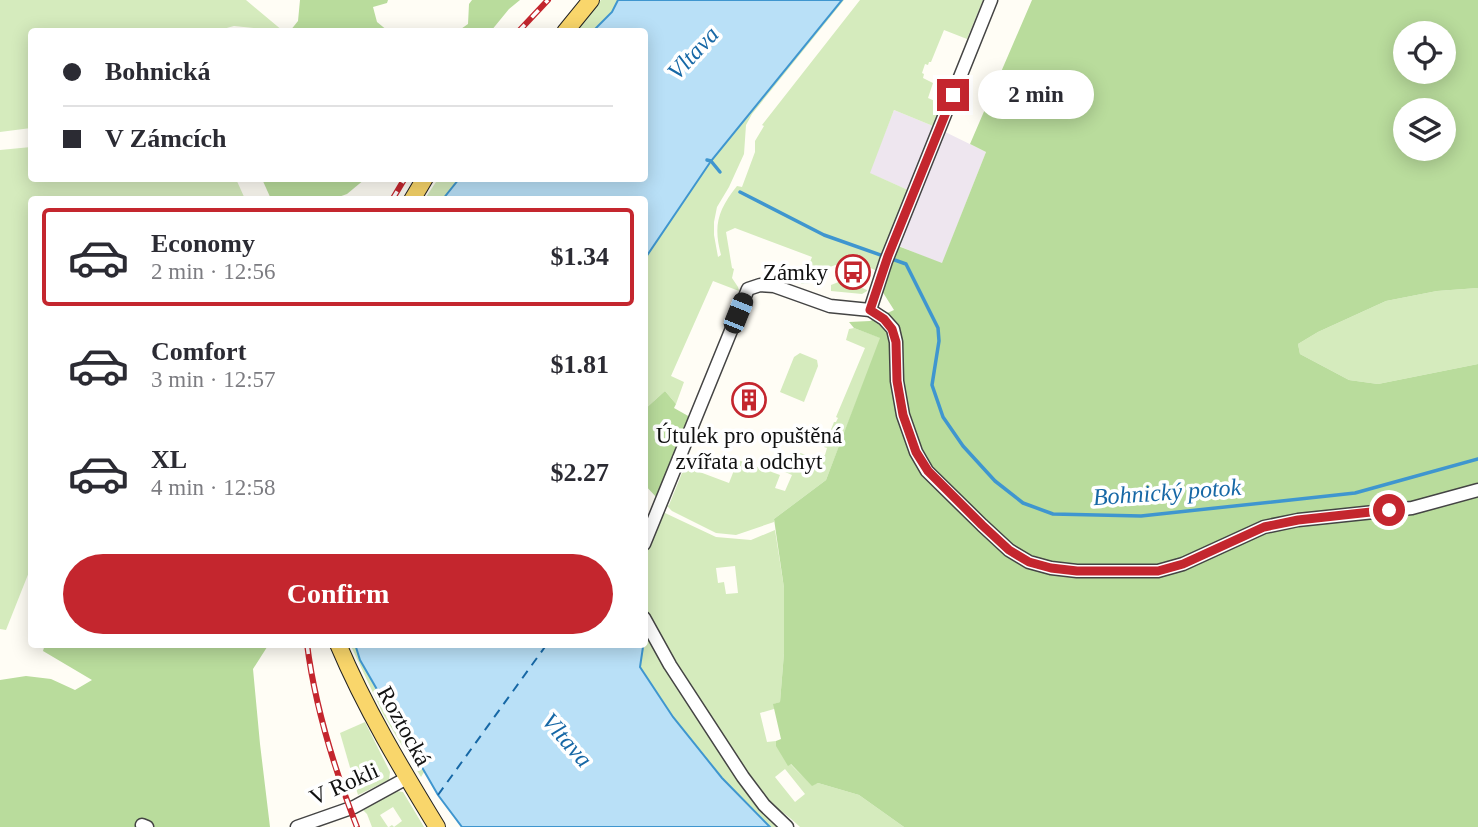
<!DOCTYPE html>
<html lang="en">
<head>
<meta charset="utf-8">
<style>
	body { margin:0; font-family:"Times New Roman",serif; background:#f2f2f3; color:#2b2b33; height:100vh; display:flex; flex-direction:column; font-size:26px; white-space:nowrap }
	* { box-sizing:border-box; margin:0 }
	p { font-size:23px; color:#7c7c81 }
	.icon { flex:none; width:38px; height:38px; fill:none; stroke:currentColor; stroke-width:2; stroke-linecap:round; stroke-linejoin:round }
	.map { position:relative; flex:1; overflow:hidden }
	.sheet { position:absolute; left:28px; top:196px; width:620px; height:452px; display:flex; flex-direction:column; background:#fff; border-radius:7px; box-shadow:0 4px 18px #0003 }
	.sheet>* { flex:none }
	.hud { position:absolute; left:28px; top:28px; width:620px; height:154px; border-radius:7px; box-shadow:0 4px 18px #0003; display:grid; align-content:center; height:154px; padding:0 35px; background:#fff }
	.controls { position:absolute; left:1393px; top:21px; display:grid; gap:14px }
	.controls a { display:grid; place-items:center; width:63px; height:63px; border-radius:50%; background:#fff; box-shadow:0 4px 18px #0003; font-size:35px }
	.end { position:absolute; width:32px; height:32px; margin:-16px; border:9px solid #c4262e; background:#fff; box-shadow:0 0 0 4px #fff }
	.from { border-radius:50% }
	.bubble { position:absolute; height:49px; border-radius:24px; background:#fff; box-shadow:0 4px 18px #0003; font-size:23px; font-weight:600; line-height:49px; text-align:center }
	.car { position:absolute; width:21px; height:42px; margin:-21px -10px; border-radius:9px; box-shadow:0 0 5px 2px #0007; background:linear-gradient(#222 24%,#8ab4d8 0 40%,#222 0 76%,#8ab4d8 0 86%,#222 0) }
	.hud b { display:flex; align-items:center; gap:24px; height:66px; font-size:26px }
	.hud b+b { border-top:2px solid #e1e1e2 }
	.hud i { width:18px; height:18px; background:#2b2b33 }
	ul { padding:12px 0 0; list-style:none }
	li { display:flex; align-items:center; gap:21px; height:98px; margin:0 14px 10px; padding:0 21px; border:4px solid transparent; border-radius:7px }
	li div { flex:1 }
	li b { display:block; font-size:26px }
	li em { font-style:normal; font-weight:600 }
	li.active { border-color:#c4262e }
	li>.icon { width:63px; height:63px; stroke-width:1.5 }
	.cta { display:flex; gap:14px; margin-top:auto; padding:14px 35px }
	.cta a { flex:1; height:80px; border-radius:42px; background:#c4262e; color:#fff; font-size:28px; font-weight:600; line-height:80px; text-align:center }
	.map>svg:first-child { display:block }
</style>
</head>
<body>
<div class="map">
<svg width="1478" height="827" viewBox="0 0 1478 827">
	<rect width="100%" height="100%" fill="#fffdf5"/>
	<path fill="#eee6ef" d="M894,110L933,126L986,152L942,264L887,241L908,190L869,173Z"/>
	<g fill="#d5ebbd" fill-rule="evenodd">
		<path d="M0,0H246L283,31L234,26L212,32H32L31,128L0,132Z"/>
		<path d="M601,0H618L612,12L593,31L573,32Z"/>
		<path d="M842,0H844L752,114L746,125L744,154L729,187L717,207L714,222V235L718,257L721,255C713,225 718,210 737,186L742,187L755,152V141L764,126L762,125L860,0H983L967,39L944,30L931,62H929L928,65L925,64L922,73L924,74L923,78L933,83L928,98L942,104L933,126L894,110L870,173L908,190L875,270C852,260 841,261 819,272L817,280L811,283L801,284L812,257L735,228L726,232L732,268L734,269L732,278L738,287L739,291L713,281L671,376L684,382L676,404L665,391L644,410V260L711,161Z"/>
		<path d="M31,147L32,178L236,179L245,199L32,200L31,567L6,630L0,629V150Z"/>
		<path d="M438,179H459L443,199L424,200Z"/>
		<path d="M841,281H846L867,290V291L862,294L831,291V285Z"/>
		<path d="M1478,288V364L1378,384L1349,380L1300,354L1298,344L1318,332L1386,301L1437,291Z"/>
		<path d="M854,328L881,338L826,480L774,519V522L736,535L716,533L672,511L667,506L669,505L682,473L689,468L729,483L738,460L780,475L775,488L785,491L792,475L783,471L785,467L792,465L799,467L801,461L792,456V450L817,459L819,455H825L827,448L824,447L834,422H836L838,418L836,417L865,348L846,340L849,329Z"/>
		<path d="M800,353L817,360L818,366L804,402L780,392L794,357Z"/>
		<path d="M665,513L716,537L751,540L775,530L784,588V653L780,702L774,704V709L760,713L767,742L776,741C779,756 801,774 812,785L818,783L859,795L904,827H800C788,814 774,808 761,796L667,654L644,610V551L660,516ZM735,566L738,593L726,594L724,582L718,583L716,568ZM785,769L805,794L795,802L775,777Z"/>
		<path d="M644,628L781,827H770L722,778L673,717L640,667L643,647L642,644H644Z"/>
		<path d="M350,644H355L360,660L426,769L421,777L383,714Z"/>
		<path d="M365,722L390,772L389,780L358,795L340,733Z"/>
		<path d="M396,791L403,792L424,827H389L392,825L394,827L402,821L393,807L380,815L388,827H372L367,814L361,808Z"/>
	</g>
	<g fill="#b9dc9c" fill-rule="evenodd">
		<path d="M300,0H388L387,3L373,7L377,22L388,31H290L298,21Z"/>
		<path d="M472,0H520L509,9L491,31H458L468,24L469,4Z"/>
		<path d="M1032,0H1478V288L1437,291L1386,301L1318,332L1298,344L1300,354L1349,380L1378,384L1478,364V827H904L859,795L818,783L812,786L791,764L788,766L776,746V741L781,739L773,704L780,702L784,653V588L774,519L826,480L880,338L854,328L849,322L870,321L894,310L882,291L898,246L942,263L986,152L970,144ZM1405,33H1444V72H1405ZM1405,110H1444V149H1405Z"/>
		<path d="M262,179H365L347,194L333,199H271Z"/>
		<path d="M665,391L676,404L674,408L690,417L657,498L644,484V410Z"/>
		<path d="M45,644H269L253,669L260,744L270,827H0V680L26,676L51,679L75,690L92,680L43,651Z"/>
	</g>
	<g fill="#b9e0f7" stroke="#3f96cf" stroke-width="2">
		<path d="M618,0H842L711,161L644,260V200L443,199L459,179L644,178V32L593,31L612,12Z"/>
		<path d="M355,644H642L643,647L640,667L673,717L722,778L770,827H462L438,795L360,660Z"/>
	</g>
	<g fill="none" stroke-linecap="round" stroke-linejoin="round">
		<g stroke="#3f96cf" stroke-width="3.5">
			<path d="M707,160L711,161L720,172"/>
			<path d="M740,192L824,235L906,264L938,328L939,341L932,385L943,417L963,446L995,481L1023,503L1053,514L1141,516L1355,493L1478,459"/>
		</g>
		<path stroke="#1768a6" stroke-width="2" stroke-dasharray="9 7" stroke-linecap="butt" d="M438,795L547,644"/>
		<g stroke="#444" stroke-width="15">
			<g id="minor">
				<path d="M870,310L886,261L991,0"/>
				<path d="M644,544L748,289L760,285L774,286L830,306L870,310L884,319L893,329L896,342L897,381L903,415L916,452L927,471L982,525L1009,550L1029,562L1051,568L1077,571H1158L1183,564L1264,527L1298,520L1412,508L1478,490"/>
				<path d="M644,618L670,665L743,777L764,805L787,827"/>
				<path d="M142,825L147,827"/>
				<path d="M297,827L354,807L407,778"/>
			</g>
		</g>
		<g stroke="#222" stroke-width="18">
			<g id="major">
				<path d="M565,32L591,0"/>
				<path d="M412,200L425,178"/>
				<path d="M338,644C365,708 401,768 437,827"/>
			</g>
		</g>
		<use href="#minor" stroke="#fff" stroke-width="12"/>
		<use href="#major" stroke="#f9d66b" stroke-width="16"/>
		<g stroke="#c4262e" stroke-width="6">
			<g id="rail">
				<path d="M518,32L548,0"/>
				<path d="M392,200L405,178"/>
				<path d="M307,644C315,707 334,768 357,827"/>
			</g>
		</g>
		<use href="#rail" stroke="#fff" stroke-width="3.5" stroke-dasharray="10" stroke-linecap="butt"/>
	</g>
	<g fill="none" stroke-linecap="round" stroke-linejoin="round">
		<path stroke="#c4262e" stroke-width="9" d="M953,95L888,256L870,310L884,319L892,329L896,342L897,381L903,415L916,452L928,471L982,525L1009,550L1029,562L1051,568L1077,571H1158L1183,564L1264,527L1298,520L1389,510"/>
	</g>
	<defs>
		<g id="bus-ring" transform="scale(1.75)"><circle r="9.5" fill="#fff" stroke="#c4262e" stroke-width="1.5"/><path d="M-5-6H5V4H4V6H2V4H-2V6H-4V4H-5ZM-3.5-4V0h7V-4ZM-3.5 1.2v1.5H-2V1.2ZM2 1.2v1.5H3.5V1.2Z" fill="#c4262e"/></g>
		<g id="building-ring" transform="scale(1.75)"><circle r="9.5" fill="#fff" stroke="#c4262e" stroke-width="1.5"/><path d="M-4-6H4V6H1V3H-1V6H-4ZM-2.5-4.3h1.7v1.8h-1.7ZM.8-4.3h1.7v1.8H.8ZM-2.5-1h1.7V.8h-1.7ZM.8-1h1.7V.8H.8Z" fill="#c4262e"/></g>
	</defs>
	<g fill-rule="evenodd">
		<use href="#bus-ring" x="853" y="272"/>
		<use href="#building-ring" x="749" y="400"/>
	</g>
	<g text-anchor="middle" dominant-baseline="central" stroke-width="7" stroke-linejoin="round" paint-order="stroke">
		<g font-size="23" fill="#111" stroke="#fff" text-anchor="end">
			<text x="828" y="272">Zámky</text>
			<text x="749" y="435" text-anchor="middle">Útulek pro opuštěná<tspan x="749" dy="26">zvířata a odchyt</tspan></text>
		</g>
		<g font-size="23" fill="#111" stroke="#fff">
			<text transform="translate(404 726) rotate(61)">Roztocká</text>
			<text transform="translate(344 784) rotate(-24)">V Rokli</text>
		</g>
		<g font-size="24" font-style="italic" fill="#1768a6" stroke="#fff">
			<text transform="translate(693 53) rotate(-47)">Vltava</text>
			<text transform="translate(1167 492) rotate(-4)">Bohnický potok</text>
			<text transform="translate(567 740) rotate(49)">Vltava</text>
		</g>
	</g>
</svg>
<div class="controls">
<a><svg class="icon" aria-label="locate" viewBox="0 0 24 24"><circle cx="12" cy="12" r="6"/><path d="M12 2v4M12 18v4M2 12h4M18 12h4"/></svg></a>
<a><svg class="icon" aria-label="layers" viewBox="0 0 24 24"><path d="M12 4l9 5-9 5-9-5zM3 14l9 5 9-5"/></svg></a>
</div>
<i class="end from" style="left:1389px;top:510px"></i>
<i class="end" style="left:953px;top:95px"></i>
<div class="bubble" style="left:978px;top:70px;width:116px">2 min</div>
<i class="car" style="left:738px;top:313px;rotate:22deg"></i>
<div class="hud">
<b><i class="from"></i>Bohnická</b>
<b><i></i>V Zámcích</b>
</div>
<section class="sheet">
<ul>
<li class="active"><svg class="icon" aria-label="car" viewBox="0 0 24 24"><path d="M5 17H2v-5l4-1 3-4h7l3 4 3 1v5h-3M9 17h6M6 11h13"/><circle cx="7" cy="17" r="2"/><circle cx="17" cy="17" r="2"/></svg><div><b>Economy</b><p>2 min · 12:56</p></div><em>$1.34</em></li>
<li><svg class="icon" aria-label="car" viewBox="0 0 24 24"><path d="M5 17H2v-5l4-1 3-4h7l3 4 3 1v5h-3M9 17h6M6 11h13"/><circle cx="7" cy="17" r="2"/><circle cx="17" cy="17" r="2"/></svg><div><b>Comfort</b><p>3 min · 12:57</p></div><em>$1.81</em></li>
<li><svg class="icon" aria-label="car" viewBox="0 0 24 24"><path d="M5 17H2v-5l4-1 3-4h7l3 4 3 1v5h-3M9 17h6M6 11h13"/><circle cx="7" cy="17" r="2"/><circle cx="17" cy="17" r="2"/></svg><div><b>XL</b><p>4 min · 12:58</p></div><em>$2.27</em></li>
</ul>
<div class="cta"><a>Confirm</a></div>
</section>
</div>
</body>
</html>
